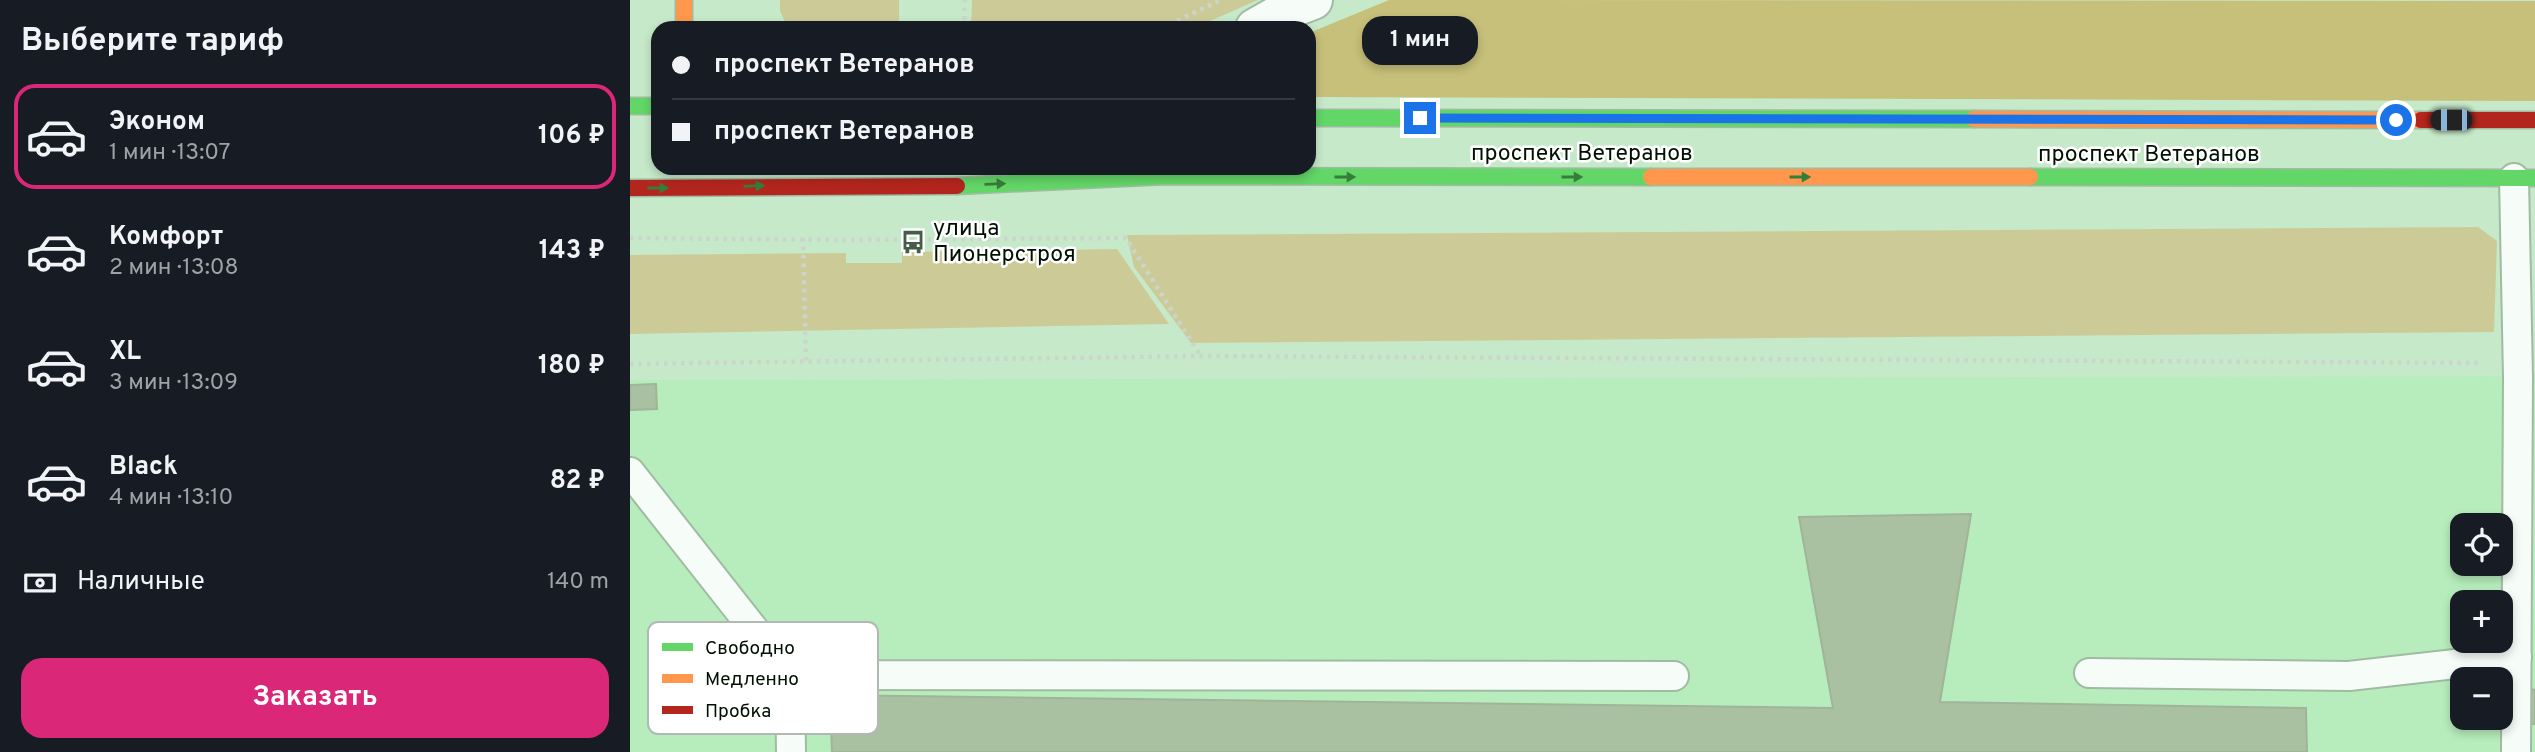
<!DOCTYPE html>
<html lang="ru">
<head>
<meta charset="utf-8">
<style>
	body { margin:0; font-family:Overpass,sans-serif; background:#20242c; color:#f1f3f6; height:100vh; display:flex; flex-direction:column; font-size:26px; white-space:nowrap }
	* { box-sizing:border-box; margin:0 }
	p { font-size:23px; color:#9ea1a6 }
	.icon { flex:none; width:38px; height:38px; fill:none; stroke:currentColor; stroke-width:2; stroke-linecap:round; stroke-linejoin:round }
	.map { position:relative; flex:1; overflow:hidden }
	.sheet { display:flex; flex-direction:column; background:#171b24; width:630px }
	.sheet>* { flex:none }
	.banner { position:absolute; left:21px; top:21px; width:665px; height:154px; border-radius:21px; box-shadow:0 4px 10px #0003; display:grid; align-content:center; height:154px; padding:0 21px; background:#171b24 }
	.buttons { position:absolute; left:1820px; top:513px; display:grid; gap:14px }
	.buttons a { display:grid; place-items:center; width:63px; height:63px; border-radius:14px; background:#171b24; box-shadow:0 4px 10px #0003; font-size:35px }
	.end { position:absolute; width:32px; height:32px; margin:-16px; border:9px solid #1a73e8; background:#fff; box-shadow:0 0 0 4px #fff }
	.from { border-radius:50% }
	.bubble { position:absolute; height:49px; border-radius:21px; background:#171b24; box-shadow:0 4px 10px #0003; font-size:23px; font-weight:700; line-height:49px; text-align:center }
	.car { position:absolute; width:21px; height:42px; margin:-21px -10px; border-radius:9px; box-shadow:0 0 5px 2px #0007; background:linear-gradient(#222 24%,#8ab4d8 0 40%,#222 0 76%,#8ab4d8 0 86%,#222 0) }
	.banner b { display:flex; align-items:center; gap:24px; height:66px; font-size:26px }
	.banner b+b { border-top:2px solid #363941 }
	.banner i { width:18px; height:18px; background:#f1f3f6 }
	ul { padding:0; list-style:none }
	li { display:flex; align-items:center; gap:21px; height:105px; margin:0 14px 10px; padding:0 7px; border:4px solid transparent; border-radius:21px }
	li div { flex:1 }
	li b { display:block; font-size:26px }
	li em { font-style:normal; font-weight:700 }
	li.current { border-color:#db2777 }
	li>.icon { width:63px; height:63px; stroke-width:1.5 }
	h2 { padding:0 21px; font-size:32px; line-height:84px }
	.pay { display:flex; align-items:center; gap:18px; height:77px; padding:0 21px; font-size:26px }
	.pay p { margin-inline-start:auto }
	.button { display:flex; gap:14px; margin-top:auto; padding:14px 21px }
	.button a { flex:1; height:80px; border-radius:21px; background:#db2777; color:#fff; font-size:28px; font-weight:700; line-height:80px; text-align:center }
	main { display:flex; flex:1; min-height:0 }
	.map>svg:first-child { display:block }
</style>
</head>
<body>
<main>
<section class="sheet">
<h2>Выберите тариф</h2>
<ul>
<li class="current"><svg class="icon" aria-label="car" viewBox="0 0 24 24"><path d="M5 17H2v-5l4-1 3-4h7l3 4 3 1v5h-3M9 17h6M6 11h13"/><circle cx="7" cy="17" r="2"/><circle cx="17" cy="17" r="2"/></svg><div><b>Эконом</b><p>1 мин · 13:07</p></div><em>106 ₽</em></li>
<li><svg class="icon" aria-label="car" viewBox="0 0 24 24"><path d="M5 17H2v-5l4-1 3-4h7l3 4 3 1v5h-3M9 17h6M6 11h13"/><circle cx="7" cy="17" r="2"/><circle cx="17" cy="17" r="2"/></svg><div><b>Комфорт</b><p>2 мин · 13:08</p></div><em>143 ₽</em></li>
<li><svg class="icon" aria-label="car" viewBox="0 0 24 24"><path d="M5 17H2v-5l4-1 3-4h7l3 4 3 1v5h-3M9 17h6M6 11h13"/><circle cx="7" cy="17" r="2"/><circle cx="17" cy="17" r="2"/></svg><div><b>XL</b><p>3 мин · 13:09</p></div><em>180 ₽</em></li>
<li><svg class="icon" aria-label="car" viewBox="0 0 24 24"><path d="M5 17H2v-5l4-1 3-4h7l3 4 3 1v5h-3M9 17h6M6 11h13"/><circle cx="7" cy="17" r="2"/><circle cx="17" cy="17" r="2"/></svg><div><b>Black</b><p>4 мин · 13:10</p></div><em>82 ₽</em></li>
</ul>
<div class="pay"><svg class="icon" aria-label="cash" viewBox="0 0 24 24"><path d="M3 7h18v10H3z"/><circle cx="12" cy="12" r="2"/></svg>Наличные<p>140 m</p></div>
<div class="button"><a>Заказать</a></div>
</section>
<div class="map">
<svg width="1905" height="752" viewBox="0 0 1905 752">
	<rect width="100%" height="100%" fill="#c6e9c9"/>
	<path fill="#b7edbc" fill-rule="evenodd" d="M1905,376V752H0V380ZM1832,525H1871V564H1832ZM1832,602H1871V640H1832ZM1832,679H1871V718H1832Z"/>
	<g fill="#cccb98">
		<path d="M150,0H269V28H158L150,11Z"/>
		<path d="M342,0H628L564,28H341Z"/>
		<path d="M1848,227L1867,241L1864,332L561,343L504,267L497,235Z"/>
		<path d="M487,249L539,324L0,334V255L216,253V263H272V252Z"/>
	</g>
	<path fill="#c7c07a" d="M759,0L1905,1V101L679,97V33Z"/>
	<g fill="#aac1a1" stroke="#9fb499" stroke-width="2">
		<path d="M26,384L27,409L0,410V385Z"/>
		<path d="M1341,514L1310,702L1676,708L1677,752H202L200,695L1203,708L1169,517Z"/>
		<path d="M1901,689L1905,690V724H1901Z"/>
	</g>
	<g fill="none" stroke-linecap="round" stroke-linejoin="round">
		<g stroke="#a1bba3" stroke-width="32">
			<g id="lane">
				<path d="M1884,178L1888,378L1886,752"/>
				<path d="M0,472L160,675L1044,676"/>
				<path d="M1459,673L1719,676L1887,657"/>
				<path d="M160,675L161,752"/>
			</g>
		</g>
		<g stroke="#a1bba3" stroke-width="42">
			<path id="street" d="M625,28L657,10L683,0"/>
		</g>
		<g stroke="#a1bba3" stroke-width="19">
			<g id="fast">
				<path d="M0,106H28"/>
				<path d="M679,118L1344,119"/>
				<path d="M1400,177L1905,178"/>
				<path d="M327,186L535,176L1021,177"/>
			</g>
		</g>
		<g stroke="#a1bba3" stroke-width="19">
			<g id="slow">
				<path d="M54,0V28"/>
				<path d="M1344,119L1791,120"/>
				<path d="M1021,177H1400"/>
			</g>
		</g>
		<g stroke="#a1bba3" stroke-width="19">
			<g id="jam">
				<path d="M1791,120H1905"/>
				<path d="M0,188L327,186"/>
			</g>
		</g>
		<g stroke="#cbd5cc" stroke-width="4.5" stroke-dasharray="3.5 5" stroke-linecap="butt">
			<path d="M334,28L335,0"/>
			<path d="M532,28L591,0"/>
			<path d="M0,238L217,240L496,238L570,355"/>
			<path d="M173,238L176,364"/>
			<path d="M0,364L570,356L1851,363"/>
		</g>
		<use href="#lane" stroke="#f6fcf7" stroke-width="28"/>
		<use href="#street" stroke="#f6fcf7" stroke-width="38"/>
		<use href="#fast" stroke="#63d668" stroke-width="16"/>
		<use href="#slow" stroke="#ff974d" stroke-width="16"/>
		<use href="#jam" stroke="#b3261e" stroke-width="16"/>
	</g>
	<defs><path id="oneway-solid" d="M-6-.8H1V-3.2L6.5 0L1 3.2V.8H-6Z" transform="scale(1.75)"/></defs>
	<g fill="#367d3a">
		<use href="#oneway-solid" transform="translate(715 177)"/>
		<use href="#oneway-solid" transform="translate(942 177)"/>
		<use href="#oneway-solid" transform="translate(1170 177)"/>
		<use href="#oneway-solid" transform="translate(365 184) rotate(-2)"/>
		<use href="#oneway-solid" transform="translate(124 186) rotate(-2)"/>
		<use href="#oneway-solid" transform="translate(28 188)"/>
	</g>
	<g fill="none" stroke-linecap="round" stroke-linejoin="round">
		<path stroke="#1a73e8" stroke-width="9" d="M790,118L1766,120"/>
	</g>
	<defs>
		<g id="bus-bare" transform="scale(1.89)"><path d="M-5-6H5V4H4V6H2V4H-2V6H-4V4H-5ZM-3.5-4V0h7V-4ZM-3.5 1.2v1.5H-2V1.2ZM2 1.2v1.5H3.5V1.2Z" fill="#455d47" stroke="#fff" stroke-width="2.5" paint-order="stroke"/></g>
	</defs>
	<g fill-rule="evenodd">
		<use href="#bus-bare" x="283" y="242"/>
	</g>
	<g text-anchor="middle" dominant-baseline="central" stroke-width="5" stroke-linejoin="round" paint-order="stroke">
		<g font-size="23" fill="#001101" stroke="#fff">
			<text x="952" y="154">проспект Ветеранов</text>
			<text x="1519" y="155">проспект Ветеранов</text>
		</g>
		<g font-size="23" fill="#001101" stroke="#fff" text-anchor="start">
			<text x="303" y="229">улица<tspan x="303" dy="26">Пионерстроя</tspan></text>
		</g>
	</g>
	<rect x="18" y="622" width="230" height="112" rx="10" fill="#fff" stroke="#b2b8b3" stroke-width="2"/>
	<rect x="32" y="643" width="31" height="8" fill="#63d668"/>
	<rect x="32" y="674" width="31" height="9" fill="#ff974d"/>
	<rect x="32" y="706" width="31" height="8" fill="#b3261e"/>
	<g font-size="19" fill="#001101">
		<text x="75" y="654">Свободно</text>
		<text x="75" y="685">Медленно</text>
		<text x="75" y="717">Пробка</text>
	</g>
</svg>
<div class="buttons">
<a><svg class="icon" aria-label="locate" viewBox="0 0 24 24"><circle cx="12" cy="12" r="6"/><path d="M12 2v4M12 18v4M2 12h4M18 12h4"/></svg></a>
<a>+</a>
<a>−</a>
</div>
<i class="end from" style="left:1766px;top:120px"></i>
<i class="end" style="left:790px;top:118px"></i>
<div class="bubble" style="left:732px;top:16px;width:116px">1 мин</div>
<i class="car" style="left:1821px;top:120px;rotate:270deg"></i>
<div class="banner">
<b><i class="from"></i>проспект Ветеранов</b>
<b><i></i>проспект Ветеранов</b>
</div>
</div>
</main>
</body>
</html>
